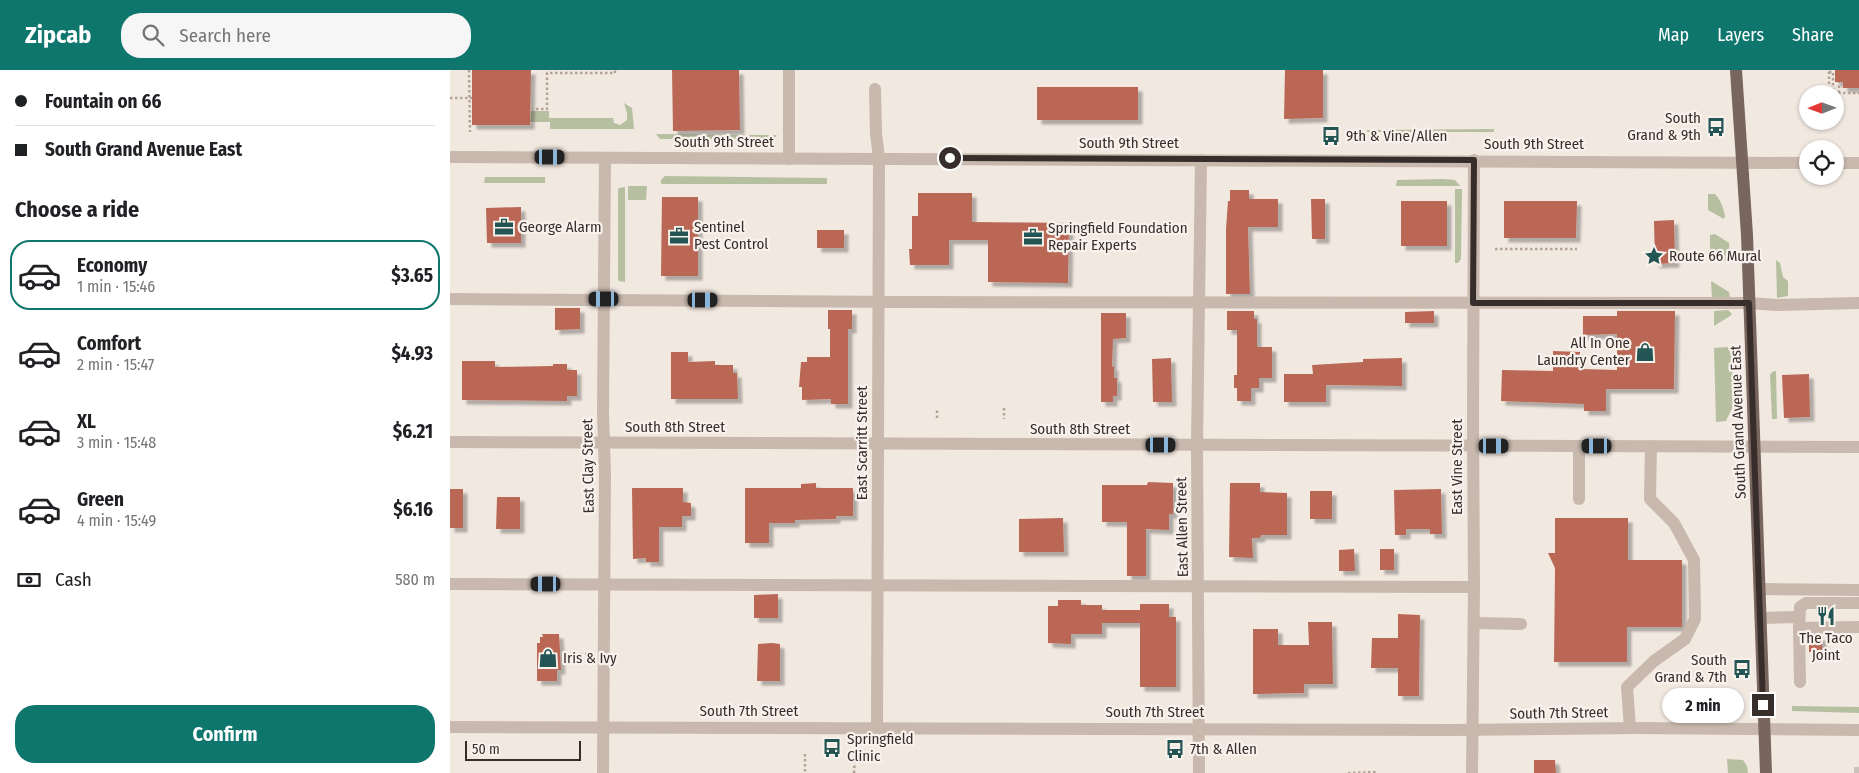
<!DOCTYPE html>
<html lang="en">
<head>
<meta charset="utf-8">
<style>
	body { margin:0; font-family:"Fira Sans Condensed",sans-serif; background:#f6f6f6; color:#202124; height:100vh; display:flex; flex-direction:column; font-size:19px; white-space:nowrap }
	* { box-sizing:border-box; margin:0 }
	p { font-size:16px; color:#757577 }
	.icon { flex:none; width:28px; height:28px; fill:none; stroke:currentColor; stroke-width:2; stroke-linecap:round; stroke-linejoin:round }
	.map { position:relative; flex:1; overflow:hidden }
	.details { display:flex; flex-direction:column; background:#fff; width:450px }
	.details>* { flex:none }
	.guide { display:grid; align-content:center; height:110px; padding:0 15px; background:#fff }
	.needle { width:32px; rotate:269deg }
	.fabs { position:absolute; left:1349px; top:15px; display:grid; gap:10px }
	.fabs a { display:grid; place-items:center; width:45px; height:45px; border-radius:50%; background:#fff; box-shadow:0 1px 4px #0004; font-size:25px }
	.scale { position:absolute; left:15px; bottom:12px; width:116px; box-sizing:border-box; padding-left:5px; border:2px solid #372e2b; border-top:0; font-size:14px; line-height:18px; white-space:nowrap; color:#372e2b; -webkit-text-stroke:4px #f9f2ec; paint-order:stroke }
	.end { position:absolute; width:22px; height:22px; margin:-11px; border:6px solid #372e2b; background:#fff; box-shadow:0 0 0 2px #fff }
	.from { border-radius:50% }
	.bubble { position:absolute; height:35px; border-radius:18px; background:#fff; box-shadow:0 1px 4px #0004; font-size:16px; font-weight:700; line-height:35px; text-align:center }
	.car { position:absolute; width:15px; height:30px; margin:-15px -8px; border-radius:6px; box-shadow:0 0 4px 1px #0007; background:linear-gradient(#222 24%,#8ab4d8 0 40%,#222 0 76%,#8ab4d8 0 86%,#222 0) }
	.guide b { display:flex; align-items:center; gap:18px; height:48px; font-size:19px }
	.guide b+b { border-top:1px solid #e0e0e0 }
	.guide i { width:12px; height:12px; background:#202124 }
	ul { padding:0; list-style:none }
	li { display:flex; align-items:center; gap:15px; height:70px; margin:0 10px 8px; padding:0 5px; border:2px solid transparent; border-radius:20px }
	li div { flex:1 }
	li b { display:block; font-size:19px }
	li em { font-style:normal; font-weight:700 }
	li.on { border-color:#0f766e }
	li>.icon { width:45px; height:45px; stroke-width:1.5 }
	h2 { padding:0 15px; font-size:22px; line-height:60px }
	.pay { display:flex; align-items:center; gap:12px; height:55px; padding:0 15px; font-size:19px }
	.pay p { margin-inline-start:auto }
	.primary-button { display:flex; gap:10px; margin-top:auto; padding:10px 15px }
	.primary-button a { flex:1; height:58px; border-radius:20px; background:#0f766e; color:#fff; font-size:20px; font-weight:700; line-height:58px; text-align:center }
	header { display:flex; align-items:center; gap:30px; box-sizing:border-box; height:70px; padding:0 25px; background:#0f766e; color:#fff }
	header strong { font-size:24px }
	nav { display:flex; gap:28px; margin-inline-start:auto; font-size:18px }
	.search { width:350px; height:45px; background:#f6f6f6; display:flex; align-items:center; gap:12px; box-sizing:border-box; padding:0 18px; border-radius:20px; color:#757577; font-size:19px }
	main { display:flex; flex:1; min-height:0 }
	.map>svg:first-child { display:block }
</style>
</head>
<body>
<header>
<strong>Zipcab</strong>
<div class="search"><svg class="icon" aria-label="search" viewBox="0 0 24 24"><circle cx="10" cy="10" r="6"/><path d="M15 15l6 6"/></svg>Search here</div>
<nav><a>Map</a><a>Layers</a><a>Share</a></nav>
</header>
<main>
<section class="details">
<div class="guide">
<b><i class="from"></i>Fountain on 66</b>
<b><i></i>South Grand Avenue East</b>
</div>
<h2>Choose a ride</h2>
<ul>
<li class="on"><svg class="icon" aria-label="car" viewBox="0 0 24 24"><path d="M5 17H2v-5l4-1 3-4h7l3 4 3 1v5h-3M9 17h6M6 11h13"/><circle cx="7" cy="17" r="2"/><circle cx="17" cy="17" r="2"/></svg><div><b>Economy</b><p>1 min · 15:46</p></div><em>$3.65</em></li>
<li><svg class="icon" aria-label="car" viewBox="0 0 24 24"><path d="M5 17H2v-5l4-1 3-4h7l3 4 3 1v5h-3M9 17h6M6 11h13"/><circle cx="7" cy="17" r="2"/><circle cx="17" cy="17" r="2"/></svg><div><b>Comfort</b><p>2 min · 15:47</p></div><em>$4.93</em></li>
<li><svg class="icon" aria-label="car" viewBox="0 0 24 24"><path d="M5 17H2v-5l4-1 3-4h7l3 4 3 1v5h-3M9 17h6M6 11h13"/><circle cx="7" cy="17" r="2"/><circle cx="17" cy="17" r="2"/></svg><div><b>XL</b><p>3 min · 15:48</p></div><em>$6.21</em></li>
<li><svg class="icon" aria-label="car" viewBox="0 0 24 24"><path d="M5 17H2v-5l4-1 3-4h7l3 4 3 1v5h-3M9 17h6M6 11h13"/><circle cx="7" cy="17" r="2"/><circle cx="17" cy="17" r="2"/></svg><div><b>Green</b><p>4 min · 15:49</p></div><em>$6.16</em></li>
</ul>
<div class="pay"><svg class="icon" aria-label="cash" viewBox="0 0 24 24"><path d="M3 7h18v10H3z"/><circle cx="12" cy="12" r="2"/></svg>Cash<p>580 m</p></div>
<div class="primary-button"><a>Confirm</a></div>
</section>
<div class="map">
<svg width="1409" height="703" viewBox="0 0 1409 703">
	<defs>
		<filter id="shadow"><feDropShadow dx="4.5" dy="4.5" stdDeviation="1" flood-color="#0004"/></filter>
	</defs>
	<rect width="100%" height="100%" fill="#f1e8e0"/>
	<g fill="#b7bfa1">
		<path d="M174,33L182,38L184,59H100V52H80L81,41H99V48H163L164,53L170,55L177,50V43Z"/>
		<path d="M1044,59V62H917V60Z"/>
		<path d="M206,64L326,65L327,66L322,69H210Z"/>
		<path d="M215,106L377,108V114H211V110Z"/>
		<path d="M35,107H95V113H34Z"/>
		<path d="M993,109L1005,110L1010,116H946L947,110Z"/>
		<path d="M178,116H197L196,130H178Z"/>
		<path d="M175,117V212L169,211L168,209V120L169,118Z"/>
		<path d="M1005,119H1012L1011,189L1008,193H1005Z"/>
		<path d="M1258,124H1265C1271,130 1273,138 1275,146L1274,149L1258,140Z"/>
		<path d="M1265,164L1279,173L1280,190L1277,192L1260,183V165Z"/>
		<path d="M1326,190L1330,193L1333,207L1338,211V226L1327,228Z"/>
		<path d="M1261,211L1279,222L1280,227L1262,229Z"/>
		<path d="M1278,240L1282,244L1280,246L1264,256V241Z"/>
		<path d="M1277,277L1282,280L1283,336L1276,351L1266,352L1264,278Z"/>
		<path d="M1326,301L1327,349H1322L1320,305L1322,302Z"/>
		<path d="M1342,636L1409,637V643L1342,641Z"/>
		<path d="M1277,689L1293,690L1297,696L1298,703H1278Z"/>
	</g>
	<g fill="#ba6755" filter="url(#shadow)">
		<path d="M22,0H81L80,55H22Z"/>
		<path d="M222,0H289L290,60L223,61Z"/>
		<path d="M835,0H873V48L834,49Z"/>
		<path d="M1385,0H1409V18H1393V12H1385Z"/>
		<rect x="587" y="17" width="101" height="33"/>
		<path d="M780,120H799V129H828V157H798L800,224H776V159L778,131H780Z"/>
		<path d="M468,123H522V152L619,153L618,213L538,212V170H499V195H460L459,179H462V146H468Z"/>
		<path d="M212,127H248V206H211Z"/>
		<path d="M861,129H875V169H862Z"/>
		<rect x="951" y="131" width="46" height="45"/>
		<path d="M1054,131H1127L1126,168H1054Z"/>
		<path d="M71,137V173H37L36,138Z"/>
		<path d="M1224,150L1225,193L1205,194L1204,151Z"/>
		<rect x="367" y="160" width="27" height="18"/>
		<path d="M105,238H130V259L105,260Z"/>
		<path d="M378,240H402V259H398V334H381V329L352,330V317H349L351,292H357V287H380V259H378Z"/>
		<path d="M777,241H804V249H807V277H822V308H809V318H801V331H787V318H784V305H787V260H777Z"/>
		<path d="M984,241V253H955V242Z"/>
		<path d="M1167,241H1225L1224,319H1156V341H1134V334L1051,331L1052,300L1103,301V281L1130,282V299L1167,300V264L1133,265V246H1167Z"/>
		<path d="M651,243H676V268L663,269L662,297L664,296V308H667V326H663V332H651Z"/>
		<path d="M221,282H238V292L265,291V295H283V303H287L288,329H221Z"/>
		<path d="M721,288L722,332H703L702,289Z"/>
		<path d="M952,288V316L876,315V332H834V304H863L862,295L913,292V289Z"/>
		<path d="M12,291H45V297L103,296V294H117V300H127V326H117V331L12,330Z"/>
		<path d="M1359,304L1360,347L1334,348L1332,305Z"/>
		<path d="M698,412L723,413V444H719V460L696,459V506H677V452H652V415H697Z"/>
		<path d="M366,413V418H403V446H386V449L345,450V453H319V473H295V418H351V414Z"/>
		<path d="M780,413H810V422L837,423V465H811L810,468H802L803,488L779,487Z"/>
		<path d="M182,418H233V432L241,433V446H232V457H209V492H196V488L183,489Z"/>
		<rect x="0" y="419" width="13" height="39"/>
		<path d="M991,419L992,464H980V459H956V465H945L944,420Z"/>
		<rect x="860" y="421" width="22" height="28"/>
		<path d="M47,427H70V459H46Z"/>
		<path d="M613,448L614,482H569V449Z"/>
		<path d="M1105,448H1178V490H1232V557H1177V592H1104L1105,498L1098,483H1105Z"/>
		<path d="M904,479L905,501H889V480Z"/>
		<rect x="930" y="479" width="14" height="21"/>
		<path d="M328,524V548H304V525Z"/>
		<path d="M608,530H631V535H652V540H690V534H719V547H726V617H690V553H652V564H621V574L598,573V536H608Z"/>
		<path d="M948,544L970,545L969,626H948V598H921L922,568H948Z"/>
		<path d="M858,552H882L883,614H854V623L803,624V559H828V575H859Z"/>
		<path d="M92,564H109L111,600H107V611H87V573H90V567H93Z"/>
		<rect x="1359" y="566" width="13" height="16"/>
		<path d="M322,573L330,574V611H307L308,574Z"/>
		<path d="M1084,690H1105L1106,703H1084Z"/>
	</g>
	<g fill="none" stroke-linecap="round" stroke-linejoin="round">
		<path stroke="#ccc3bc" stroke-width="12" stroke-dasharray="12 6" stroke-linecap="butt" d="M1404,703H1409"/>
		<g stroke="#b4a297" stroke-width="2.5" stroke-dasharray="2.5 2.5" stroke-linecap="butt">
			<path d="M19,0L20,62"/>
			<path d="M1379,2H1383V23H1409"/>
			<path d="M1389,23V12"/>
			<path d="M1379,24V0"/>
			<path d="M0,28H22"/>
			<path d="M81,39H97V3H165V0"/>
			<path d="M1045,179H1127"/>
			<path d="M554,338V349"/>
			<path d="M487,348V338"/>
			<path d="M115,584H141"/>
			<path d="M355,684V703"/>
			<path d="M404,703L405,684"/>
			<path d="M898,703L927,702"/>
		</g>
		<g stroke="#c8b8ad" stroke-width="12">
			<path d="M425,19L426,64L429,88L427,658"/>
			<path d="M0,87L1358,93"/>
			<path d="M339,89V0"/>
			<path d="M1385,93H1409"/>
			<path d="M0,229L449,232L1299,233L1326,235L1409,233"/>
			<path d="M0,372L1409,377"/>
			<path d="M1129,429V376"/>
			<path d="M0,514L1024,517"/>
			<path d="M1310,519L1409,520"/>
			<path d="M1409,533H1356L1350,537L1349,558L1409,557"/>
			<path d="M1311,548L1349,547"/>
			<path d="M1024,553L1071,554"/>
			<path d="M1349,558L1350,612"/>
			<path d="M0,657L1001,660L1186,658L1409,660"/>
			<path d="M1180,658L1177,617L1204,591L1235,569L1245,549L1244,490L1224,453L1200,429L1201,376"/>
			<path d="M153,703L155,404L153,342L155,88"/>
			<path d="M749,703L747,375L751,90"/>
			<path d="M1022,703L1024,517L1023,351L1024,90"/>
		</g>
		<path stroke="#77655e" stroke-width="12" d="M1286,0L1297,165L1316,703"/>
	</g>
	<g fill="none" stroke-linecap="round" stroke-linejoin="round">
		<path stroke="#372e2b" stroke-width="6" d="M500,88L1024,90L1023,233H1299L1313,635"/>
	</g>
	<defs>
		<g id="bus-bare" transform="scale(1.5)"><path d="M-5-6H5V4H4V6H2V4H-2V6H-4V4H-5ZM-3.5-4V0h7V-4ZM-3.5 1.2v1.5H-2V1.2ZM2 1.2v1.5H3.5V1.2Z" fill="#245555" stroke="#f9f2ec" stroke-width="2.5" paint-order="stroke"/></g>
		<g id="office-bare" transform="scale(1.5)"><path d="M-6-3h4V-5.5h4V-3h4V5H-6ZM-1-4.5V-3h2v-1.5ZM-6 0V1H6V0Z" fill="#245555" stroke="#f9f2ec" stroke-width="2.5" paint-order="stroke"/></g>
		<g id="sight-bare" transform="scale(1.5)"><path d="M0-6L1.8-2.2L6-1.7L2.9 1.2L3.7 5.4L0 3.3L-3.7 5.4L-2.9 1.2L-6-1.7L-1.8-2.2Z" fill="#245555" stroke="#f9f2ec" stroke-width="2.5" paint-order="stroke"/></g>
		<g id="shop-bare" transform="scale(1.5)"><path d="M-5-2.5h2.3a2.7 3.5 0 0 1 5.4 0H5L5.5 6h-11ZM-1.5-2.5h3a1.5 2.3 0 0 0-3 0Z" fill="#245555" stroke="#f9f2ec" stroke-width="2.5" paint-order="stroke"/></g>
		<g id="restaurant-bare" transform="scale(1.5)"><path d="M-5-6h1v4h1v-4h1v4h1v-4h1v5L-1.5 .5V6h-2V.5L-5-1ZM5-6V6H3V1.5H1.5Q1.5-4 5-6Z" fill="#245555" stroke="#f9f2ec" stroke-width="2.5" paint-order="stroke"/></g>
	</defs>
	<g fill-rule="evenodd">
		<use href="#bus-bare" x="1266" y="57"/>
		<use href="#bus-bare" x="881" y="66"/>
		<use href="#office-bare" x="54" y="157"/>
		<use href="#office-bare" x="229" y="166"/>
		<use href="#office-bare" x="583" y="167"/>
		<use href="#sight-bare" x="1204" y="186"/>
		<use href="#shop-bare" x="1195" y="282"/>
		<use href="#restaurant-bare" x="1376" y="546"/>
		<use href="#shop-bare" x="98" y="588"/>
		<use href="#bus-bare" x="1292" y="599"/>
		<use href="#bus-bare" x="382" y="678"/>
		<use href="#bus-bare" x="725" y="679"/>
	</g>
	<g text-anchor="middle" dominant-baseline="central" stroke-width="4.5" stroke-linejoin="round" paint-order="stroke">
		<g font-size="15" fill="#372e2b" stroke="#f9f2ec" text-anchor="start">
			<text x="1251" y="48" text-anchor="end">South<tspan x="1251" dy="17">Grand &amp; 9th</tspan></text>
			<text x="896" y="66">9th &amp; Vine/Allen</text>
			<text x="69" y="157">George Alarm</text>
			<text x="244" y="157">Sentinel<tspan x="244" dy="17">Pest Control</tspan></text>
			<text x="598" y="158">Springfield Foundation<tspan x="598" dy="17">Repair Experts</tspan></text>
			<text x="1219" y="186">Route 66 Mural</text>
			<text x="1180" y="273" text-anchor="end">All In One<tspan x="1180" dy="17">Laundry Center</tspan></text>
			<text x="1376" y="568" text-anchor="middle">The Taco<tspan x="1376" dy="17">Joint</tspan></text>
			<text x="113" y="588">Iris &amp; Ivy</text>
			<text x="1277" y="590" text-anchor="end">South<tspan x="1277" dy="17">Grand &amp; 7th</tspan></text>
			<text x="397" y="669">Springfield<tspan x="397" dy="17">Clinic</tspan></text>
			<text x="740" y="679">7th &amp; Allen</text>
		</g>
		<g font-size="15" fill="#372e2b" stroke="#f9f2ec">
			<text x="274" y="72">South 9th Street</text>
			<text x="679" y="73">South 9th Street</text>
			<text x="1084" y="74">South 9th Street</text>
			<text transform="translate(1288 352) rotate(-92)">South Grand Avenue East</text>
			<text x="225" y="357">South 8th Street</text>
			<text x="630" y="359">South 8th Street</text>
			<text transform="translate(412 373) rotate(-90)">East Scarritt Street</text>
			<text transform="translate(138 396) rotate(-91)">East Clay Street</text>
			<text transform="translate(1007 397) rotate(-90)">East Vine Street</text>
			<text transform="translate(732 457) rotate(-91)">East Allen Street</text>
			<text x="299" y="641">South 7th Street</text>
			<text x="705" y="642">South 7th Street</text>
			<text transform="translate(1109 643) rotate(-1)">South 7th Street</text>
		</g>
	</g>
</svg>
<div class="fabs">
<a><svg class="needle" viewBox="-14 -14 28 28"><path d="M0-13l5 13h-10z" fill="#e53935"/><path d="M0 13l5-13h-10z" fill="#757577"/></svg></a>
<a><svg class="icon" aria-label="locate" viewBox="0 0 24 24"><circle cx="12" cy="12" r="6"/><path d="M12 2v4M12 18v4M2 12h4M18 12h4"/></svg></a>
</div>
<div class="scale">50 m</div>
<i class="end from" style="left:500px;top:88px"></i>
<i class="end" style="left:1313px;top:635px"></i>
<div class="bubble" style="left:1212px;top:618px;width:82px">2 min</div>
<i class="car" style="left:100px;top:87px;rotate:90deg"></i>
<i class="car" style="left:154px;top:229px;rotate:270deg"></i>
<i class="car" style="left:253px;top:230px;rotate:90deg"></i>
<i class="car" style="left:711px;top:375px;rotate:90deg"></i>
<i class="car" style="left:1044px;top:376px;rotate:90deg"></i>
<i class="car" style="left:1147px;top:376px;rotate:270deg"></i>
<i class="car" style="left:96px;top:514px;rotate:270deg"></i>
</div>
</main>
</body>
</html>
